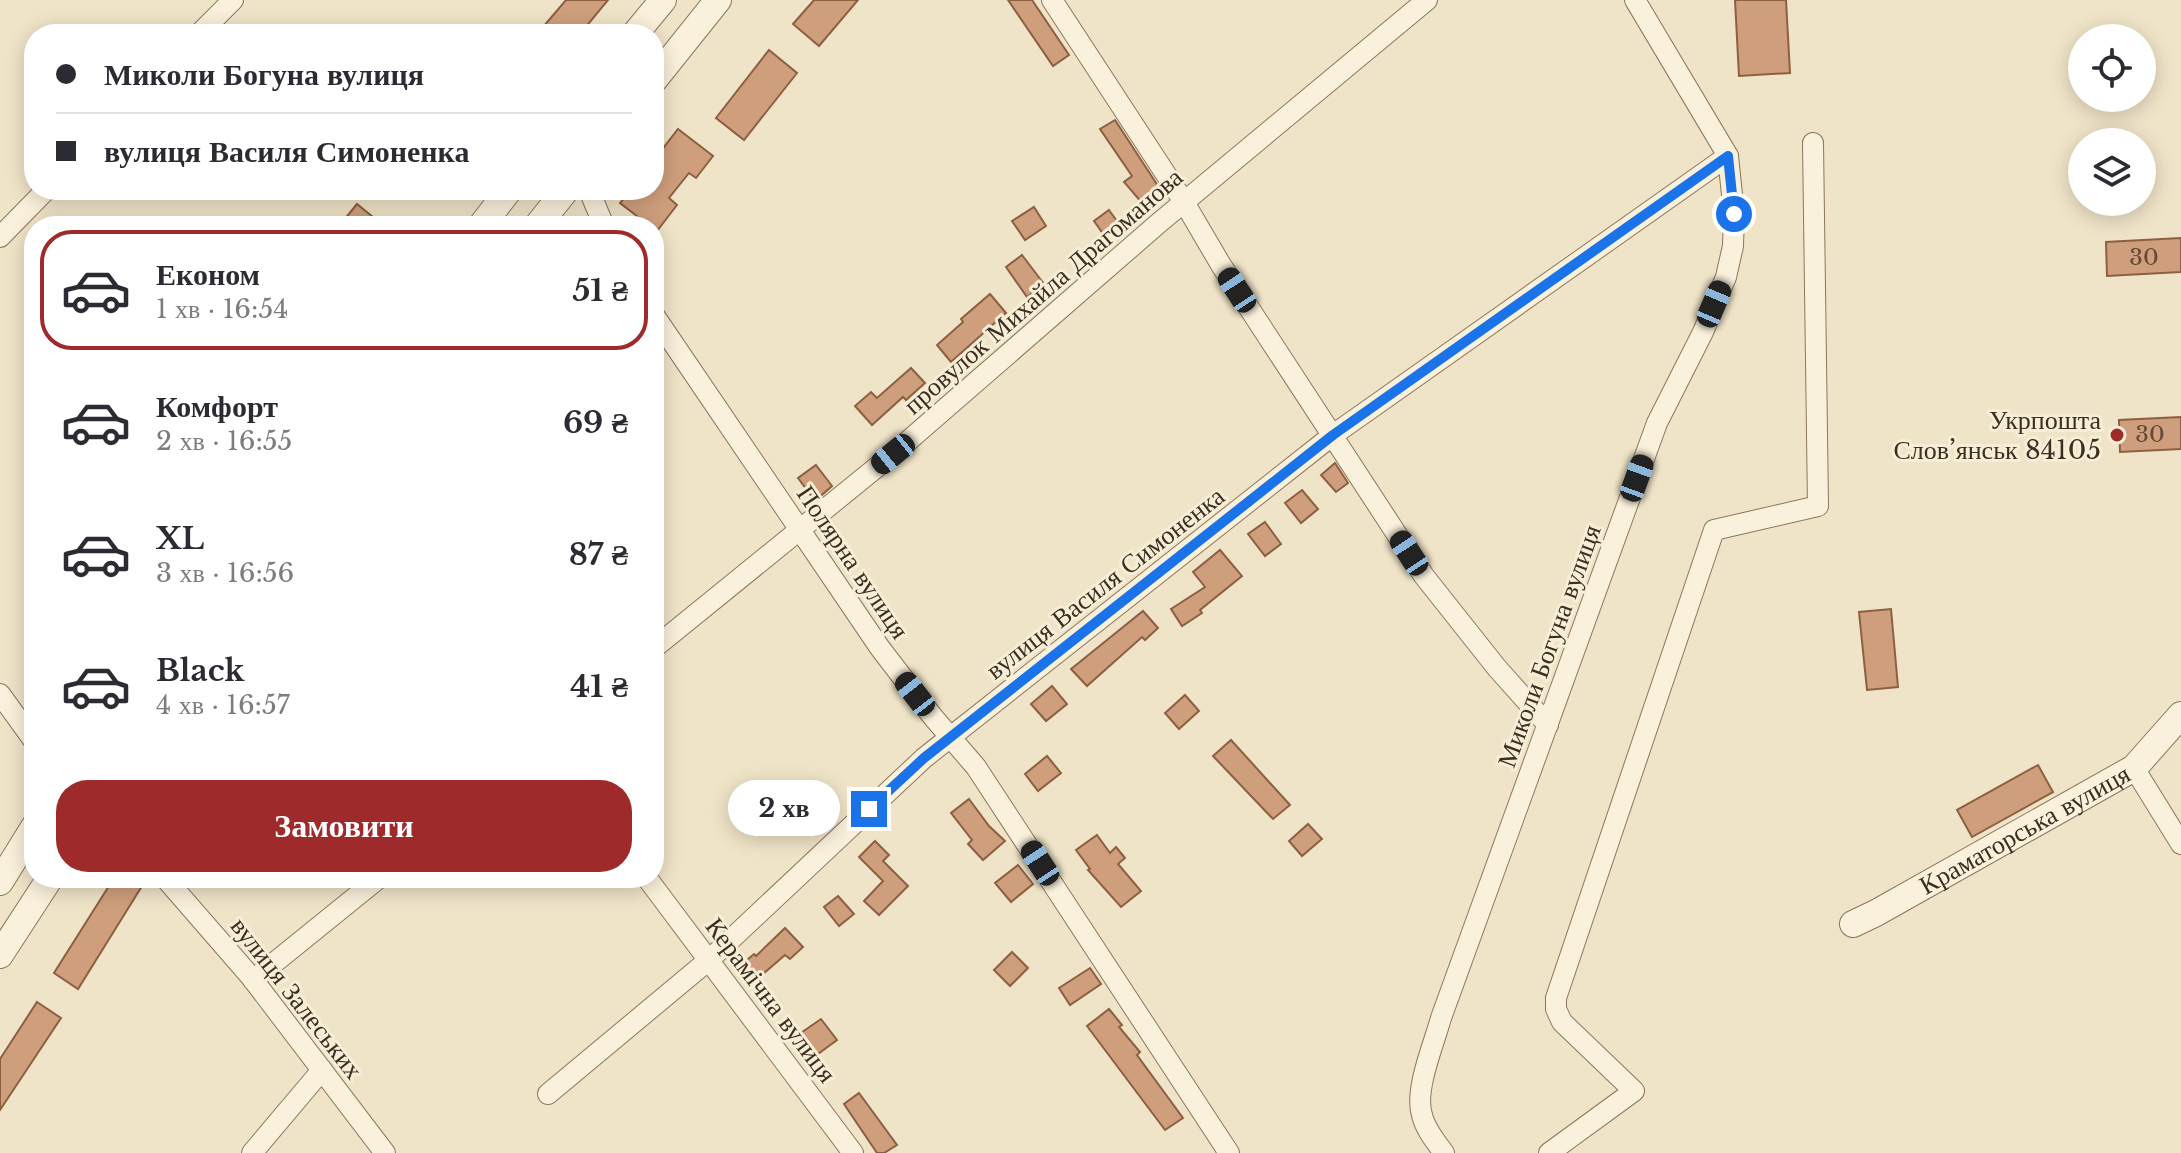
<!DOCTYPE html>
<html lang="uk">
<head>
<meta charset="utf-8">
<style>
	body { margin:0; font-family:"Libre Baskerville",serif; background:#f2f2f3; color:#2b2b33; height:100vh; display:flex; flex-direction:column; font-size:30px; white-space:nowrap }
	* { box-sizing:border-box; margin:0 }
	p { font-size:26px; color:#7c7c81 }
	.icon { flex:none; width:44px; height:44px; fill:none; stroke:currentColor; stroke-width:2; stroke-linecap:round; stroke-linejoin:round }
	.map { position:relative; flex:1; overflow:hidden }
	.panel { position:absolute; left:24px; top:216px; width:640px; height:672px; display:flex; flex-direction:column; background:#fff; border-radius:32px; box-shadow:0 4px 20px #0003 }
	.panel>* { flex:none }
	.hud { position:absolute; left:24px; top:24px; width:640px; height:176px; border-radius:32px; box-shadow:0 4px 20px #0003; display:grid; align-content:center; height:176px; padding:0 32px; background:#fff }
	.tools { position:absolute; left:2068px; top:24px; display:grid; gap:16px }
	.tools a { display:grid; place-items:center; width:88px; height:88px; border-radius:50%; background:#fff; box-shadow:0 4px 20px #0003; font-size:40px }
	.end { position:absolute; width:36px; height:36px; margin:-18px; border:10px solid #1a73e8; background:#fff; box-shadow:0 0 0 4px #fff }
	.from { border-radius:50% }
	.bubble { position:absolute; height:56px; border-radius:28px; background:#fff; box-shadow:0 4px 20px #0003; font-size:26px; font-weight:700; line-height:56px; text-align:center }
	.car { position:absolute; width:24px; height:48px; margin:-24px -12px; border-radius:10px; box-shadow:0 0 6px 2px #0007; background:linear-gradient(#222 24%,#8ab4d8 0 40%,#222 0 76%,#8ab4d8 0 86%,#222 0) }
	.hud b { display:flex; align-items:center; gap:28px; height:76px; font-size:30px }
	.hud b+b { border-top:2px solid #e1e1e2 }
	.hud i { width:20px; height:20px; background:#2b2b33 }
	ul { padding:14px 0 0; list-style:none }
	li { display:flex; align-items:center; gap:24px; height:120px; margin:0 16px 12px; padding:0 16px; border:4px solid transparent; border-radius:32px }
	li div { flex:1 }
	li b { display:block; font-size:30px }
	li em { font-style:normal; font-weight:700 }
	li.active { border-color:#9e2a2b }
	li>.icon { width:72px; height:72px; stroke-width:1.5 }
	.cta { display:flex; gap:16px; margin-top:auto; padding:16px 32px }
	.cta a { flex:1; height:92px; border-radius:32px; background:#9e2a2b; color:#fff; font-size:32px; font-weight:700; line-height:92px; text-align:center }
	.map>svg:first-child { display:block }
</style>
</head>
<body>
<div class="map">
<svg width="2181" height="1153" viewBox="0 0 2181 1153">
	<rect width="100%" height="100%" fill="#f0e4c8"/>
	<g fill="#cf9f7d" stroke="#8d5f41" stroke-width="2">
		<path d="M566,0H608L580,34H537Z"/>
		<path d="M814,0H858L819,46L793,24Z"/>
		<path d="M1008,0H1032L1069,55L1053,66Z"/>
		<path d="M1735,0H1786L1790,73L1739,76Z"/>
		<path d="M769,50L797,73L744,140L716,118Z"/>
		<path d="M1115,120L1160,189L1142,203L1124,182L1132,176L1100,129Z"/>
		<path d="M678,129L713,156L696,178L689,173L669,198L677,205L657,231L654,226H650L620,203L631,190H654V160Z"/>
		<path d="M357,204L384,226H339Z"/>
		<path d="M1034,207L1046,226L1025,240L1012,221Z"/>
		<path d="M1109,210L1119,224L1104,235L1094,221Z"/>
		<path d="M2181,238V272L2107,276L2106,242Z"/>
		<path d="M1022,255L1044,284L1027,297L1006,267Z"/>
		<path d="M990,294L1006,313L951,362L937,345L963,322L961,319Z"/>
		<path d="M911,368L925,383L906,400L903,397L872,425L855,406L871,392L877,398Z"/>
		<path d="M2181,417V449L2120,452L2119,420Z"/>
		<path d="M1335,463L1348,483L1336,492L1321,475Z"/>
		<path d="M816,465L832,486L815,501L798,478Z"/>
		<path d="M1302,490L1318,509L1301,523L1285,503Z"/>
		<path d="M1265,522L1281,544L1265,556L1248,534Z"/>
		<path d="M1220,550L1242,576L1200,610L1202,613L1182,626L1171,609L1205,587L1193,572Z"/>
		<path d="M1891,609L1898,687L1867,690L1859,612Z"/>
		<path d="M1143,611L1158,628L1145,640L1142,637L1087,686L1071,669Z"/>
		<path d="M1052,686L1067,704L1046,721L1031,704Z"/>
		<path d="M1185,695L1199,711L1179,729L1165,713Z"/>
		<path d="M1231,740L1290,805L1273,819L1213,756Z"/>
		<path d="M1047,756L1061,773L1038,791L1025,774Z"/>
		<path d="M2038,765L2053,792L1972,837L1957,810Z"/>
		<path d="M969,799L989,826L1005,841L983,860L968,844L972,840L951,813Z"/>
		<path d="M1308,824L1322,839L1302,856L1289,841Z"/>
		<path d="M1097,835L1110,853L1116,847L1125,858L1118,864L1141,891L1121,907L1088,870L1090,869L1076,850Z"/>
		<path d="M875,841L889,855L883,861L908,886L879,915L864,901L883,881L859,857Z"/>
		<path d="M1018,865L1033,884L1011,902L995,883Z"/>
		<path d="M114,878H147L78,989L54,973Z"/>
		<path d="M838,896L854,914L839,926L824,907Z"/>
		<path d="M785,928L803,947L790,959L785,955L755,981L741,965L754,954L756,956Z"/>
		<path d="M1012,952L1028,968L1010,986L994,970Z"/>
		<path d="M1090,968L1101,984L1070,1005L1059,988Z"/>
		<path d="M37,1002L61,1018L0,1110V1059Z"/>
		<path d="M1109,1009L1122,1025L1119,1027L1140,1052L1137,1055L1183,1118L1165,1130L1087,1026Z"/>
		<path d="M821,1019L837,1040L811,1059L795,1037Z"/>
		<path d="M859,1093L897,1145L884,1153H877L844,1104Z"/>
	</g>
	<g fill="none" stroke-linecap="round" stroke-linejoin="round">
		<g stroke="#8d765c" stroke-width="22">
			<g id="minor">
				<path d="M1052,0L1184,202L1221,265L1424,576L1497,668L1548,725"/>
				<path d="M199,34L233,0"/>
				<path d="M589,190L604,226"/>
				<path d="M0,237L46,190"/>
				<path d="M654,315L880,648L933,717L976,767L1229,1153"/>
				<path d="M654,648L893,454L1160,222L1427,0"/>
				<path d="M0,694L34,741"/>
				<path d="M2134,768L2181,844"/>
				<path d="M165,878L251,977L385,1153"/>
				<path d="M647,878L853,1153"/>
				<path d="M253,980L379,878"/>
				<path d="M548,1094L710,959L924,758L1333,435L1728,156"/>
				<path d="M252,1153L322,1070"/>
				<path d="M1444,1153C1436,1142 1425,1129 1422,1115C1414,1090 1434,1044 1441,1018L1657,423L1703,332L1726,277L1733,246L1734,214L1728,156L1635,0"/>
				<path d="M1549,1153L1634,1091L1562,1022L1556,1009V998L1714,530L1818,506L1813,143"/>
			</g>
		</g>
		<g stroke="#8d765c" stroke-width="28">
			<g id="tertiary">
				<path d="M635,34L663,0"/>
				<path d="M654,80L718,0"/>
				<path d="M481,226L509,190"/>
				<path d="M537,226L566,190"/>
				<path d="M0,882L34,827"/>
				<path id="s1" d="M1853,924L1876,913L2134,768L2181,715"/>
				<path d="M0,955L50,878"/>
			</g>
		</g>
		<use href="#minor" stroke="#faf1dc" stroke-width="20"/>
		<use href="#tertiary" stroke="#faf1dc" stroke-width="26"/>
	</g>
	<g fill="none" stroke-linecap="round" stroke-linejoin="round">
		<path stroke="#1a73e8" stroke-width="10" d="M869,809L924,758L1333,435L1728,156L1734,214"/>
	</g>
	<circle fill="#9e2a2b" stroke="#f7eed8" stroke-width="3" cx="2117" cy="435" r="8"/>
	<g text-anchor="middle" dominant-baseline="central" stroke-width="6" stroke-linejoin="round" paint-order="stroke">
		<g font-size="22" fill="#624a37">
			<text x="2144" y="257">30</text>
			<text x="2150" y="434">30</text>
		</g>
		<g font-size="26" fill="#3d2e20" stroke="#f7eed8">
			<text transform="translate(1043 291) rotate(-41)">провулок Михайла Драгоманова</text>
			<text transform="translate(853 562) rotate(56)">Полярна вулиця</text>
			<text transform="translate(1105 583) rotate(-38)">вулиця Василя Симоненка</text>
			<text transform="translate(1549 646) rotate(-70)">Миколи Богуна вулиця</text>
			<text stroke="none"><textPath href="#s1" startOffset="196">Краматорська вулиця</textPath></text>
			<text transform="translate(297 998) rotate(52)">вулиця Залеських</text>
			<text transform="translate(771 1000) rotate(53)">Керамічна вулиця</text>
		</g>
		<g font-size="26" fill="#3d2e20" stroke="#f7eed8" text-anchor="end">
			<text x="2101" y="420">Укрпошта<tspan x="2101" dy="30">Слов’янськ 84105</tspan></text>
		</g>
	</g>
</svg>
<div class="tools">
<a><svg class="icon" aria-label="locate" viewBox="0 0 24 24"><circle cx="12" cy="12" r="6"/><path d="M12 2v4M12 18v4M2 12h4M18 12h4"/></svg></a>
<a><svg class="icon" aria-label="layers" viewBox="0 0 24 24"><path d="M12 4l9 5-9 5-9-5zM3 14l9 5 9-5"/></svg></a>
</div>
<i class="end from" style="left:1734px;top:214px"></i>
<i class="end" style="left:869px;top:809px"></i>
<div class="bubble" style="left:728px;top:780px;width:112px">2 хв</div>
<i class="car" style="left:1237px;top:290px;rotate:327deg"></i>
<i class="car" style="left:1714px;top:304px;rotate:23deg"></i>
<i class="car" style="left:893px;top:454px;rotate:231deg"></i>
<i class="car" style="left:1637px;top:478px;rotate:20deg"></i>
<i class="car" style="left:1409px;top:553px;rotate:327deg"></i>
<i class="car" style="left:915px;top:694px;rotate:322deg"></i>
<i class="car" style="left:1040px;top:863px;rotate:327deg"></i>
<div class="hud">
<b><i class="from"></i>Миколи Богуна вулиця</b>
<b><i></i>вулиця Василя Симоненка</b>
</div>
<section class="panel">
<ul>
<li class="active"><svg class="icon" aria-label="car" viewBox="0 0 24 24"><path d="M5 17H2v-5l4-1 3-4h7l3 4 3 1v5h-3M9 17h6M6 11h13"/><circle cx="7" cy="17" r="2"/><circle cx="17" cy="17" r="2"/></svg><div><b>Економ</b><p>1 хв · 16:54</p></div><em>51 ₴</em></li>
<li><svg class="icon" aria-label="car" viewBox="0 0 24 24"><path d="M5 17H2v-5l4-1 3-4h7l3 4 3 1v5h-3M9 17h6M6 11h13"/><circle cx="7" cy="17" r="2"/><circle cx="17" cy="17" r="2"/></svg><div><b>Комфорт</b><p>2 хв · 16:55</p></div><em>69 ₴</em></li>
<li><svg class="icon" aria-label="car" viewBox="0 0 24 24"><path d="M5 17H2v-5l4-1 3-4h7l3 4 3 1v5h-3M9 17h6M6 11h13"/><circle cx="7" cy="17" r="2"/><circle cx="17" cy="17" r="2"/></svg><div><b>XL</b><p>3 хв · 16:56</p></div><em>87 ₴</em></li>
<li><svg class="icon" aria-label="car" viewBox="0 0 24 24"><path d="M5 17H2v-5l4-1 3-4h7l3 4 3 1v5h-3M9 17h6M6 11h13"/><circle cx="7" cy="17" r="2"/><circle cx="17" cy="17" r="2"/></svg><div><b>Black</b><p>4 хв · 16:57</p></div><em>41 ₴</em></li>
</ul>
<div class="cta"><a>Замовити</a></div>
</section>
</div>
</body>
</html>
